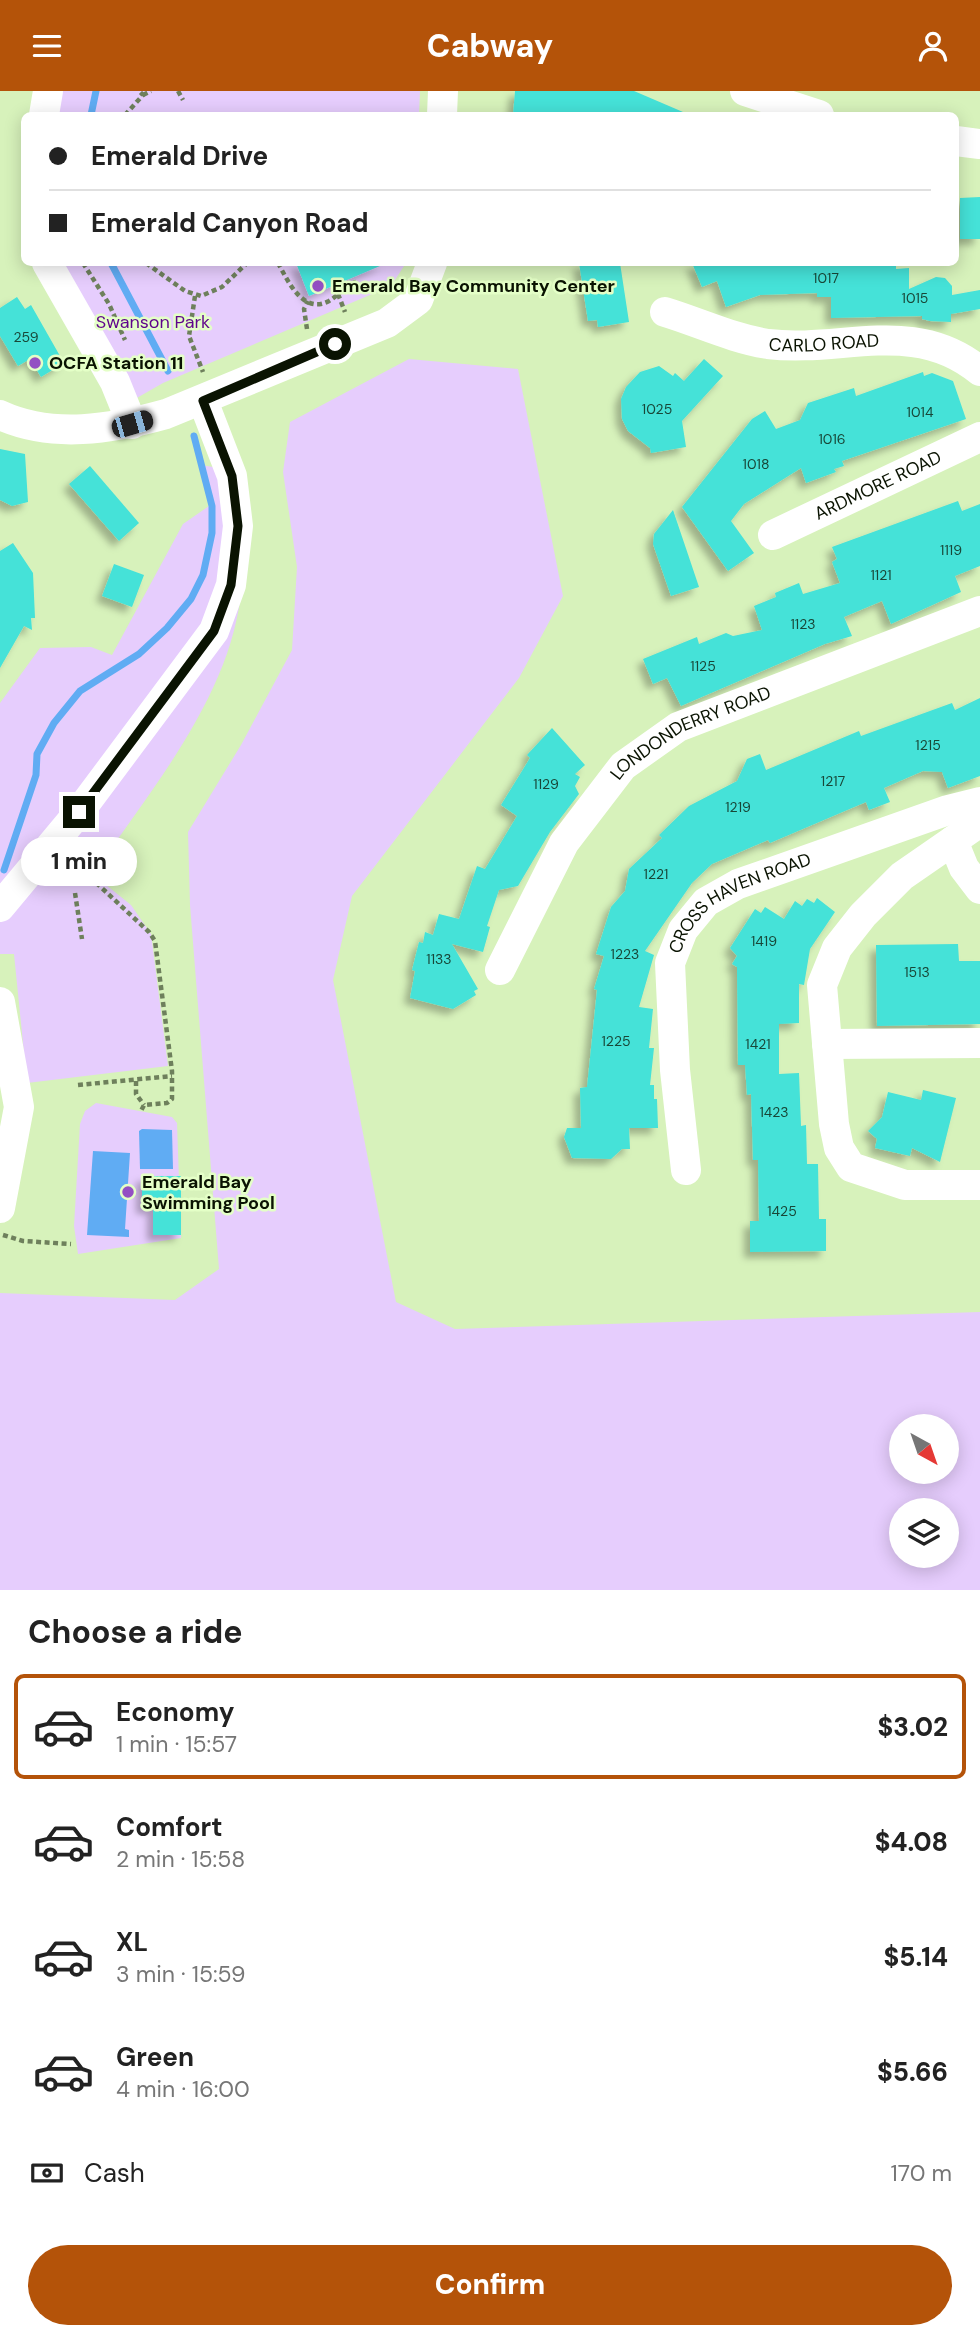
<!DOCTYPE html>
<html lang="en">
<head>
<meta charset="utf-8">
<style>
	body { margin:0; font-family:"DM Sans",sans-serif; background:#f6f6f6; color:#222; height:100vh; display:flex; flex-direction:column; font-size:26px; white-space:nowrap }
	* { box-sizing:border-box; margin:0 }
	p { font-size:23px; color:#767676 }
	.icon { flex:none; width:38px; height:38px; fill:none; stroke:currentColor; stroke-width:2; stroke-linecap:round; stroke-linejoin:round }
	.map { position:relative; height:1499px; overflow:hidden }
	.details { display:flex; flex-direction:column; background:#fff; flex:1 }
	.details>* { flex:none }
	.top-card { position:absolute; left:21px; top:21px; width:938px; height:154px; border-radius:10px; box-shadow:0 4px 18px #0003; display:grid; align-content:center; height:154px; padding:0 28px; background:#fff }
	.needle { width:46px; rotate:140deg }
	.fabs { position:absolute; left:889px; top:1323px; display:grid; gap:14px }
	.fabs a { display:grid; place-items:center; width:70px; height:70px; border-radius:50%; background:#fff; box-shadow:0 4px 18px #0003; font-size:35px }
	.end { position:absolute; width:32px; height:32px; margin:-16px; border:9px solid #0a1302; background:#fff; box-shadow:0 0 0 4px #fff }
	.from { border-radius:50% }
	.bubble { position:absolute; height:49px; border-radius:24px; background:#fff; box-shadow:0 4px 18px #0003; font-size:23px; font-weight:800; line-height:49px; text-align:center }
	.car { position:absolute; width:21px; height:42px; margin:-21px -10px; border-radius:9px; box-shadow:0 0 5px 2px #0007; background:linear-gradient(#222 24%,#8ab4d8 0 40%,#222 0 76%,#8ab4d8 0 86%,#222 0) }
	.top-card b { display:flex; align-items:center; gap:24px; height:66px; font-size:26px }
	.top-card b+b { border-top:2px solid #e0e0e0 }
	.top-card i { width:18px; height:18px; background:#222 }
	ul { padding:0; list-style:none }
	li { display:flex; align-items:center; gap:21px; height:105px; margin:0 14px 10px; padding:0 14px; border:4px solid transparent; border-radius:10px }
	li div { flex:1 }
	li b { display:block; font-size:26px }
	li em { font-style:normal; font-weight:800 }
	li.on { border-color:#b45309 }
	li>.icon { width:63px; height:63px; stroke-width:1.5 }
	h2 { padding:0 28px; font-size:32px; line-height:84px }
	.pay { display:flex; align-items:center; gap:18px; height:77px; padding:0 28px; font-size:26px }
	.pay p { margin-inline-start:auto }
	.cta { display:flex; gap:14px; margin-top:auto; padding:14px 28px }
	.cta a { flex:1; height:80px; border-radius:42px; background:#b45309; color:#fff; font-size:28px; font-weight:800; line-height:80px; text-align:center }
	header { display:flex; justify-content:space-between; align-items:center; height:91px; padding:0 28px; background:#b45309; color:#fff; font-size:32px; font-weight:800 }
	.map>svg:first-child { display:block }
</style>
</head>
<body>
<header><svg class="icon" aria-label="menu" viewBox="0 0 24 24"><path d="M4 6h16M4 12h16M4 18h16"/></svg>Cabway<svg class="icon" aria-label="person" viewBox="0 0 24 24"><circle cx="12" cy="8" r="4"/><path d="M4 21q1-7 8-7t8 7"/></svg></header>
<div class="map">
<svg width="980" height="1499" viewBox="0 0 980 1499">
	<defs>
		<filter id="shadow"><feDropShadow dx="-6" dy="6" stdDeviation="3.5" flood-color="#0004"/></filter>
	</defs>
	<rect width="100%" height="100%" fill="#d7f2bb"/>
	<g fill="#e6cdfd" fill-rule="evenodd">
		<path d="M54,0H420L419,24H51Z"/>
		<path d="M53,172H406L391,195L163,292L135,308Z"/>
		<path d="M409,268L518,278L563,505L519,587L352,805L333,889L396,1211L455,1238L980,1221V1499H0V1202L175,1209L219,1178L190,814L188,741L241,654L292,559L297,476L283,381L290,331ZM901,1335H947V1381H901ZM901,1419H947V1465H901Z"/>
		<path d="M201,374L232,379C235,413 245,457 242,491C235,598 157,690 99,775L100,789L131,814L151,843L168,975L27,992L14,863H0V612L40,557L91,556L112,564L183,433L209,415Z"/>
		<path d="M96,1012L172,1026L177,1032L181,1147L78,1163L74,1135L80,1033L85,1020Z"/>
	</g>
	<g fill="#60acf3">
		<path d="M142,1038L172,1039L173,1078H140L139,1040Z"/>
		<path d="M93,1060L130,1062L125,1138L129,1139V1146L87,1144Z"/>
	</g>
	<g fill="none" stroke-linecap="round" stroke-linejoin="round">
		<g stroke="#60acf3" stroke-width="7">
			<path d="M91,24L96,0"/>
			<path d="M111,172L168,280"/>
			<path d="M4,779L36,684L37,663L54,632L80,600L139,563L167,537L191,508L203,484L212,442V415L194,345"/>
		</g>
	</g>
	<g fill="#44e2d8" filter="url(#shadow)">
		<path d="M515,0H634L690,24H513Z"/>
		<path d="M980,106V148H960V107Z"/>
		<path d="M296,172H387L309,205Z"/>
		<path d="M579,172H620L629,231L598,236L597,229L588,230Z"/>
		<path d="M692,172H896V178L909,177V198L936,186L945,187L952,195V204L980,199V218L951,223V231L930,230L922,228V225L831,227V206H817V202L760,204L726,216L717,190L702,196Z"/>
		<path d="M17,206L25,218L31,214L64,272L41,286L30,268L18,275L0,245V217Z"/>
		<path d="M704,268L723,285L682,330L686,356L651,362L650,357L628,340L622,328L621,308L626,296L640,281L659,275L673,285L675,282L684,290Z"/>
		<path d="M923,281L924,285L932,282L953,290L966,328L842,370L844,375L834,378L836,381L806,392L801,377L744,413L731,430L754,462L728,480L682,416L752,328L765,320L776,338L800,329L808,312L854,297L856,305Z"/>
		<path d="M0,358L25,363L28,411L12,415L0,409Z"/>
		<path d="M90,375L139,432L119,450L69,393Z"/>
		<path d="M958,410L962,420L980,413V475L955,485L961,501L891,533L882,510L844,526L852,545L825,553L681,615L667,587L653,593L643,568L697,546L699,553L726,542L733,545L762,539L754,515L776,506L775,502L799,492L803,503L840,492L832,471L837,468L832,456Z"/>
		<path d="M673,419L699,496L671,505L653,453L654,443Z"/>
		<path d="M13,452L33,482L35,527H31L32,539L24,535L0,577V460Z"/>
		<path d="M114,473L144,484L132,516L102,505Z"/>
		<path d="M980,607V685L948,697L942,681L923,680L884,697L890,711L869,719L866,711L770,752L768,749L712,773L692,792L645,860L654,864L639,916L653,918L649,957H654L650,994H654V1008H657L658,1037H629L630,1058H622L611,1068L572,1067L564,1046L567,1037H581L580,997L587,996L597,899L594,898L604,865L596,863L611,816L625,800L629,778L662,747L659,744L689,715L737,690L747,668L760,663L766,679L859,640L861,645L952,612L955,619Z"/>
		<path d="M552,637L585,674L575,683L580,686L575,695L579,703L550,741L518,795L499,799L487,835L490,836L483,861L452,853L478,898L474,900L476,904L453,918L410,907L415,880L412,879L419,851L423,852L425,841L433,844L439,823L459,828L477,775L485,778L517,725L501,714L530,667L527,664Z"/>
		<path d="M817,807L835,821L810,858L804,894L799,893V932L779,933V983L799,982L801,1035L806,1034L807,1073H818L819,1128H826V1160L750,1161V1130H759L758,1069H753L751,1003L747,1004L745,974H738L737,876L732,873L737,865L730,857L755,818L761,822L765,816L784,828L795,810L802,815L807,808L814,812Z"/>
		<path d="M958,853L959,870H980V933L877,935L876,854Z"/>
		<path d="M923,999L956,1007L940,1071L912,1057L910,1065L875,1057L877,1048L868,1040L882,1026L888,1001L921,1009Z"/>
		<path d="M142,1085H181V1144H153V1117H142Z"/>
	</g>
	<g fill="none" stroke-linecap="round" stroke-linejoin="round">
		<g stroke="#6e805c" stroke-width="4.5" stroke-dasharray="5 3.5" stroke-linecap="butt">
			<path d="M178,0L183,9"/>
			<path d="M143,4L151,0"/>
			<path d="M125,24L143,4L139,0"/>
			<path d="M83,172L109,213L125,249"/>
			<path d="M146,172L185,200L201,205L222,196L247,172"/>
			<path d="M278,172C288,190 303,224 329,210C339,204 346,194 356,191"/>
			<path d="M338,203L345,221"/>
			<path d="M195,205L189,245L203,281"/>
			<path d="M307,238L304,218L308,210"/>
			<path d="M90,786L149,841L155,850L172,980V1008L167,1012L144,1014L141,1020"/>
			<path d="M75,802L82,848"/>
			<path d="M136,990V1003L144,1014"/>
			<path d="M78,994L172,985"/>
			<path d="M3,1144L23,1150L71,1153"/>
		</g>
		<g stroke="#fff" stroke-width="30">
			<path d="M745,0L819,24"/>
			<path d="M44,24L48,0"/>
			<path d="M442,24L443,0"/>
			<path d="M956,50L980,53"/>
			<path d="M47,172L115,291L132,333"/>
			<path id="s1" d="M665,221C698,231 734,248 768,253C842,262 915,226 980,280"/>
			<path d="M0,324C52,348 112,338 166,323L387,232L418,209L432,172"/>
			<path id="s2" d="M773,444L980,346"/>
			<path d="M980,731L902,785L863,824L837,857L822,894L834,1033L839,1057L851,1076L905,1094H980"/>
			<path d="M953,750L964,777L980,798"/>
			<path d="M0,816L79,721L214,540L231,494L238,435L232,385L203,310"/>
			<path id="s3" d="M500,879L564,752L623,675L678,636L980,520"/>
			<path d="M0,911L19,1016L0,1117"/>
			<path d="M827,953L980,952"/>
			<path id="s4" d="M686,1079L675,979L670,872L683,839L706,811L738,793L948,719L980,711"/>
		</g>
	</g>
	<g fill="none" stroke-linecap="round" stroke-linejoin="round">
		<path stroke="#0a1302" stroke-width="9" d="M79,721L214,540L231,494L238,435L232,385L203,310L335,253"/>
	</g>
	<g fill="#934fc3" stroke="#e4ffc7" stroke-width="2.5">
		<circle cx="318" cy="195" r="7"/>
		<circle cx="35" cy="272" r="7"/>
		<circle cx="128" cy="1101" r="7"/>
	</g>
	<g text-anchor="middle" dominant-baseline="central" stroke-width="5" stroke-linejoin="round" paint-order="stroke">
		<g font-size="14" fill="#184738">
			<text x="826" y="187">1017</text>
			<text x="915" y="207">1015</text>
			<text x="26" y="246">259</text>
			<text x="657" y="318">1025</text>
			<text x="920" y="321">1014</text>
			<text x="832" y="348">1016</text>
			<text x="756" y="373">1018</text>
			<text x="951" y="459">1119</text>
			<text x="881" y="484">1121</text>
			<text x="803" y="533">1123</text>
			<text x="703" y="575">1125</text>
			<text x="928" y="654">1215</text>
			<text x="833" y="690">1217</text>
			<text x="546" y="693">1129</text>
			<text x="738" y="716">1219</text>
			<text x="656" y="783">1221</text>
			<text x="764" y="850">1419</text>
			<text x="625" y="863">1223</text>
			<text x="439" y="868">1133</text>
			<text x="917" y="881">1513</text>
			<text x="616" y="950">1225</text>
			<text x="758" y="953">1421</text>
			<text x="774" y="1021">1423</text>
			<text x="782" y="1120">1425</text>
		</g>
		<g font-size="18" font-weight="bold" fill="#0a1302" stroke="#e4ffc7" text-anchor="start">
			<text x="332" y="195">Emerald Bay Community Center</text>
			<text x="49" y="272">OCFA Station 11</text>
			<text x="142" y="1091">Emerald Bay<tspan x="142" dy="21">Swimming Pool</tspan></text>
		</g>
		<g font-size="18" fill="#5f038c" stroke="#e4ffc7">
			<text x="153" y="231">Swanson Park</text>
		</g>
		<g font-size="18" fill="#0a1302" stroke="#e4ffc7">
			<text stroke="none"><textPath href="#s1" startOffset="164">CARLO ROAD</textPath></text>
			<text stroke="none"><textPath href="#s2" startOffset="116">ARDMORE ROAD</textPath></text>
			<text stroke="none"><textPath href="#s3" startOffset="315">LONDONDERRY ROAD</textPath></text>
			<text stroke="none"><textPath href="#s4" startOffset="306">CROSS HAVEN ROAD</textPath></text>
		</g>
	</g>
</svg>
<div class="fabs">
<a><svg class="needle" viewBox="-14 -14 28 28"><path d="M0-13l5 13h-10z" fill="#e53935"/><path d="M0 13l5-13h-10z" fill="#767676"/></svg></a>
<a><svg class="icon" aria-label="layers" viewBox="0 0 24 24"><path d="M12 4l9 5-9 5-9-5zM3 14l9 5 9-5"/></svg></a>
</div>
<i class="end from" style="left:335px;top:253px"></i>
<i class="end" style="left:79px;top:721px"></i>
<div class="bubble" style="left:21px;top:746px;width:116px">1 min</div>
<i class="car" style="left:132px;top:333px;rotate:74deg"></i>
<div class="top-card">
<b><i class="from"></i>Emerald Drive</b>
<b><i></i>Emerald Canyon Road</b>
</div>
</div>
<section class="details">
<h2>Choose a ride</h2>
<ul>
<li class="on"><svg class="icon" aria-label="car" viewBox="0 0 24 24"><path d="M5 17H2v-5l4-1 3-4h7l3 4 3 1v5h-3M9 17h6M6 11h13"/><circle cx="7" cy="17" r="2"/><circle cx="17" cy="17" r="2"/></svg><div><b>Economy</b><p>1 min · 15:57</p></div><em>$3.02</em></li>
<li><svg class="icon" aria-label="car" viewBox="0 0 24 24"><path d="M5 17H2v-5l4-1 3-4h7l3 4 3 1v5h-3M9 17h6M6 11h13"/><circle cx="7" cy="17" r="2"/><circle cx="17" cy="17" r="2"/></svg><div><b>Comfort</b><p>2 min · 15:58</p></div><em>$4.08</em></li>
<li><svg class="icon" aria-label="car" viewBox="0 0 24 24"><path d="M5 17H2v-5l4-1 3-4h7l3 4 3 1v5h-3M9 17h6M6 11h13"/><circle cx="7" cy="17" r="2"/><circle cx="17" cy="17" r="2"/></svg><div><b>XL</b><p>3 min · 15:59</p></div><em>$5.14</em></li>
<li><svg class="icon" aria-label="car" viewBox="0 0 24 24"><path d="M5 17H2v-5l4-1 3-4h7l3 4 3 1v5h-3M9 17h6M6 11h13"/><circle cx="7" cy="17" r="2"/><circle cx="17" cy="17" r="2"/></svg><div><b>Green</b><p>4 min · 16:00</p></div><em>$5.66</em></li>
</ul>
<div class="pay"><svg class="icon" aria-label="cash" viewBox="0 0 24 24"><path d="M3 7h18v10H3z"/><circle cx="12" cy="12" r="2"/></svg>Cash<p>170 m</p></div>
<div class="cta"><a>Confirm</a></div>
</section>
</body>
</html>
